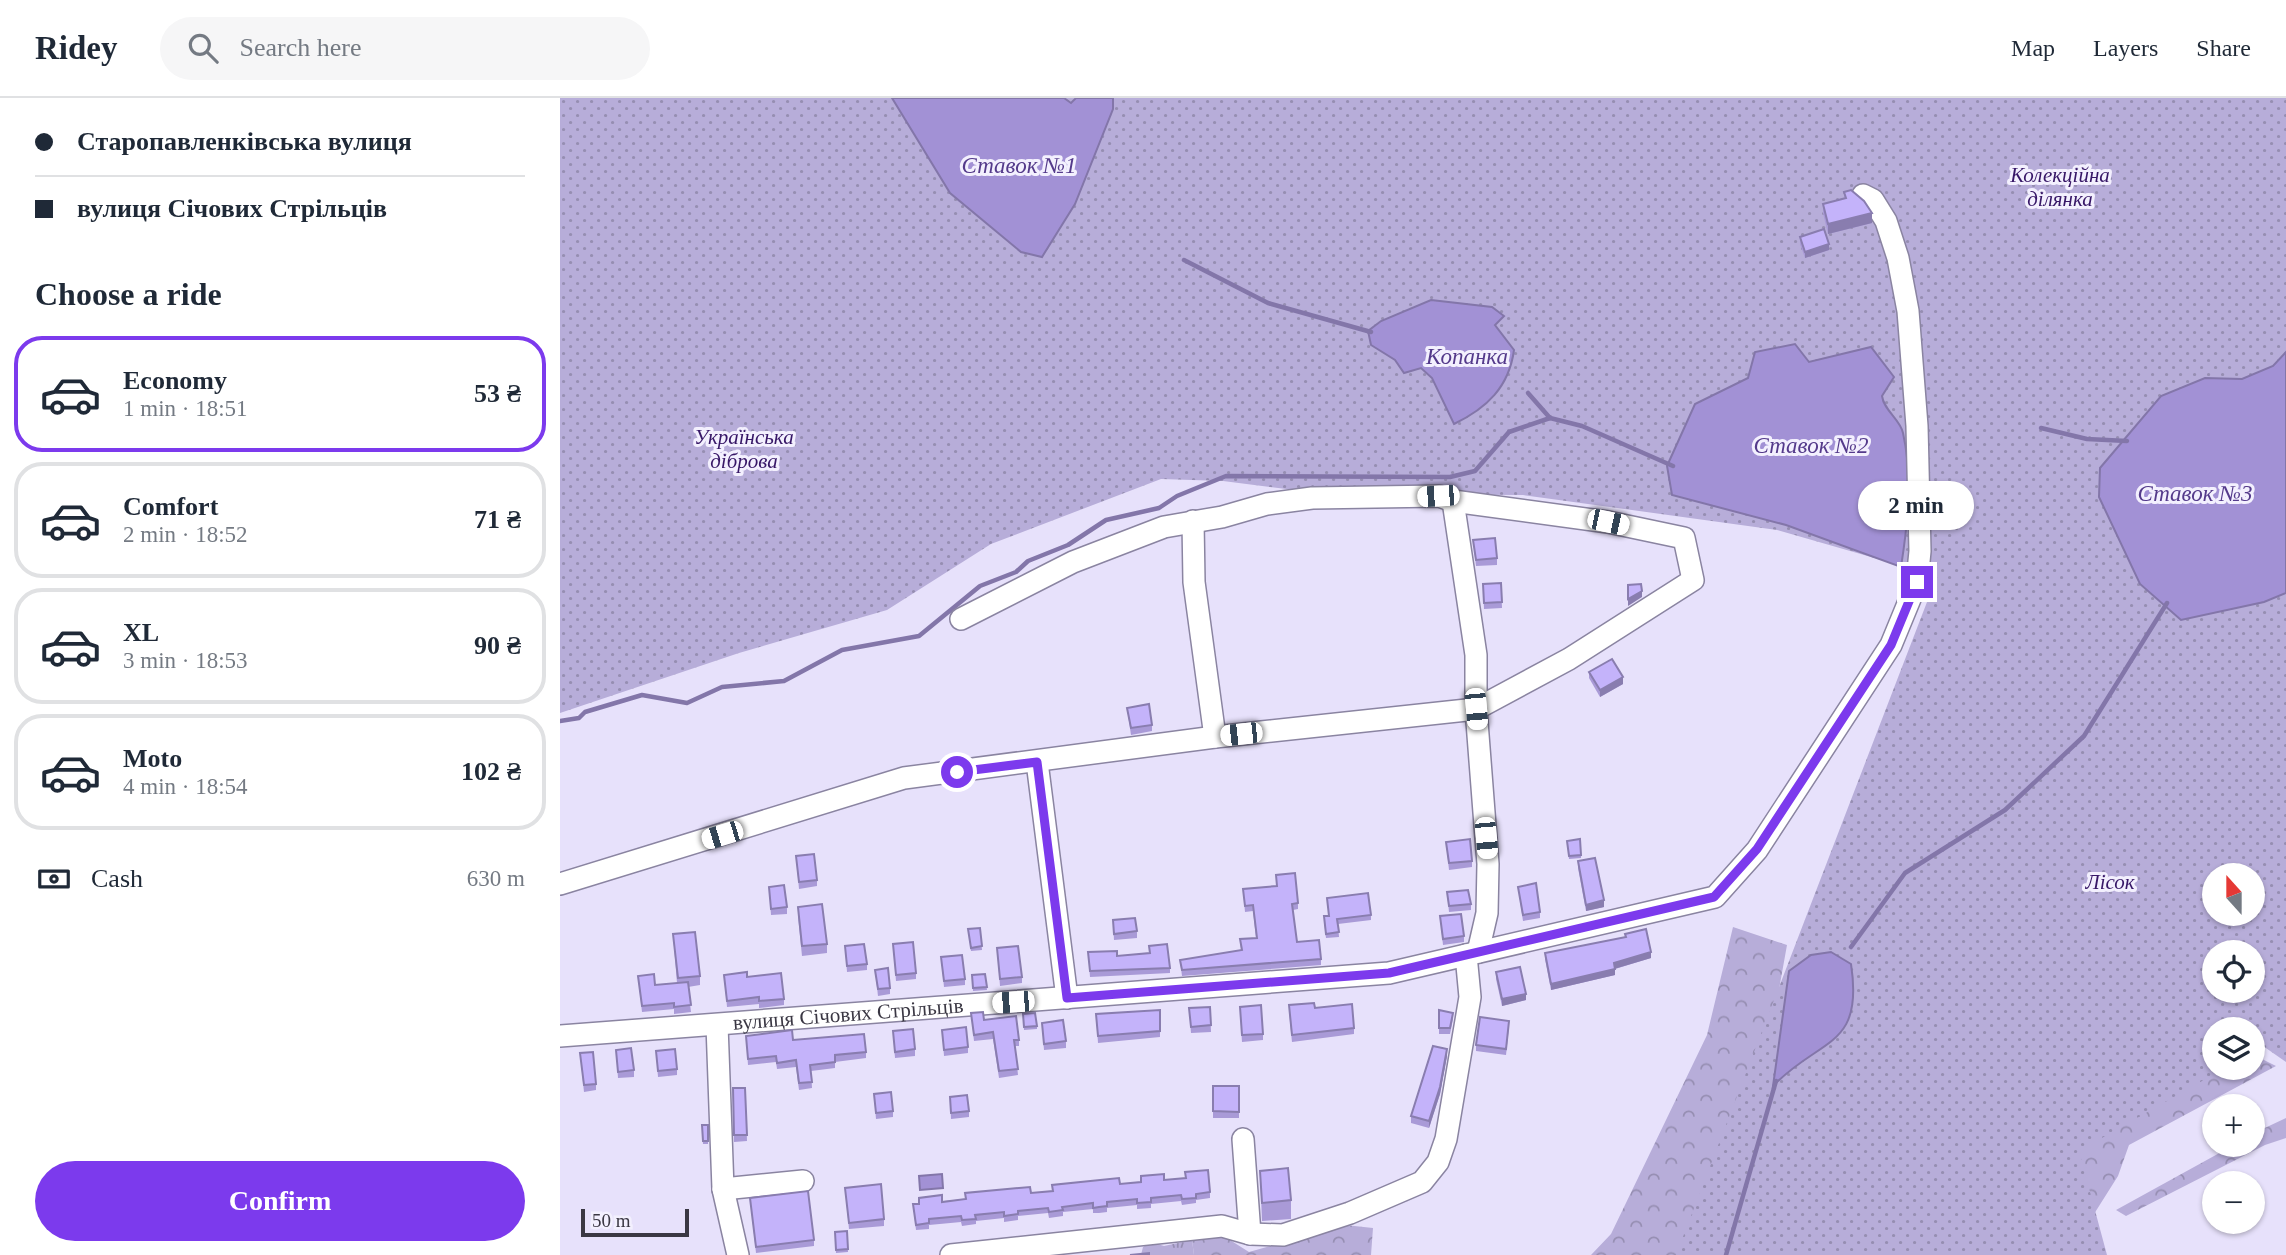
<!DOCTYPE html>
<html lang="en">
<head>
<meta charset="utf-8">
<style>
	body { margin:0; font-family:Georgia,serif; background:#f6f6f7; color:#1f2937; height:100vh; display:flex; flex-direction:column; font-size:26px; white-space:nowrap }
	* { box-sizing:border-box; margin:0 }
	p { font-size:23px; color:#747a83 }
	.icon { flex:none; width:38px; height:38px; fill:none; stroke:currentColor; stroke-width:2; stroke-linecap:round; stroke-linejoin:round }
	.map { position:relative; flex:1; overflow:hidden }
	.sheet { display:flex; flex-direction:column; background:#fff; width:560px }
	.sheet>* { flex:none }
	.guide { display:grid; align-content:center; height:154px; padding:0 35px; background:#fff }
	.needle { width:46px; rotate:339deg }
	.tools { position:absolute; left:1642px; top:765px; display:grid; gap:14px }
	.tools a { display:grid; place-items:center; width:63px; height:63px; border-radius:50%; background:#fff; box-shadow:0 2px 5px #0004; font-size:35px }
	.scale { position:absolute; left:21px; bottom:18px; width:108px; box-sizing:border-box; padding-left:7px; border:4px solid #3a3743; border-top:0; font-size:19px; line-height:24px; white-space:nowrap; color:#3a3743; -webkit-text-stroke:5px #f3f0fe; paint-order:stroke }
	.end { position:absolute; width:32px; height:32px; margin:-16px; border:9px solid #7c3aed; background:#fff; box-shadow:0 0 0 4px #fff }
	.from { border-radius:50% }
	.bubble { position:absolute; height:49px; border-radius:24px; background:#fff; box-shadow:0 2px 5px #0004; font-size:23px; font-weight:600; line-height:49px; text-align:center }
	.car { position:absolute; width:21px; height:42px; margin:-21px -10px; border-radius:9px; box-shadow:0 0 5px 2px #0007; background:linear-gradient(#fff 24%,#345 0 40%,#fff 0 76%,#345 0 86%,#fff 0) }
	.guide b { display:flex; align-items:center; gap:24px; height:66px; font-size:26px }
	.guide b+b { border-top:2px solid #e0e1e3 }
	.guide i { width:18px; height:18px; background:#1f2937 }
	ul { padding:0; list-style:none }
	li { display:flex; align-items:center; gap:21px; height:116px; margin:0 14px 10px; padding:0 21px; border:4px solid #e0e1e3; border-radius:28px }
	li div { flex:1 }
	li b { display:block; font-size:26px }
	li em { font-style:normal; font-weight:600 }
	li.active { border-color:#7c3aed }
	li>.icon { width:63px; height:63px; stroke-width:1.5 }
	h2 { padding:0 35px; font-size:32px; line-height:84px }
	.pay { display:flex; align-items:center; gap:18px; height:77px; padding:0 35px; font-size:26px }
	.pay p { margin-inline-start:auto }
	.primary-button { display:flex; gap:14px; margin-top:auto; padding:14px 35px }
	.primary-button a { flex:1; height:80px; border-radius:42px; background:#7c3aed; color:#fff; font-size:28px; font-weight:600; line-height:80px; text-align:center }
	header { display:flex; align-items:center; gap:42px; box-sizing:border-box; height:98px; padding:0 35px; background:#fff; border-bottom:2px solid #e0e1e3 }
	header strong { font-size:33px }
	nav { display:flex; gap:38px; margin-inline-start:auto; font-size:24px }
	.search { width:490px; height:63px; background:#f6f6f7; display:flex; align-items:center; gap:18px; box-sizing:border-box; padding:0 24px; border-radius:38px; color:#747a83; font-size:26px }
	main { display:flex; flex:1; min-height:0 }
	.map>svg:first-child { display:block }
</style>
</head>
<body>
<header>
<strong>Ridey</strong>
<div class="search"><svg class="icon" aria-label="search" viewBox="0 0 24 24"><circle cx="10" cy="10" r="6"/><path d="M15 15l6 6"/></svg>Search here</div>
<nav><a>Map</a><a>Layers</a><a>Share</a></nav>
</header>
<main>
<section class="sheet">
<div class="guide">
<b><i class="from"></i>Старопавленківська вулиця</b>
<b><i></i>вулиця Січових Стрільців</b>
</div>
<h2>Choose a ride</h2>
<ul>
<li class="active"><svg class="icon" aria-label="car" viewBox="0 0 24 24"><path d="M5 17H2v-5l4-1 3-4h7l3 4 3 1v5h-3M9 17h6M6 11h13"/><circle cx="7" cy="17" r="2"/><circle cx="17" cy="17" r="2"/></svg><div><b>Economy</b><p>1 min · 18:51</p></div><em>53 ₴</em></li>
<li><svg class="icon" aria-label="car" viewBox="0 0 24 24"><path d="M5 17H2v-5l4-1 3-4h7l3 4 3 1v5h-3M9 17h6M6 11h13"/><circle cx="7" cy="17" r="2"/><circle cx="17" cy="17" r="2"/></svg><div><b>Comfort</b><p>2 min · 18:52</p></div><em>71 ₴</em></li>
<li><svg class="icon" aria-label="car" viewBox="0 0 24 24"><path d="M5 17H2v-5l4-1 3-4h7l3 4 3 1v5h-3M9 17h6M6 11h13"/><circle cx="7" cy="17" r="2"/><circle cx="17" cy="17" r="2"/></svg><div><b>XL</b><p>3 min · 18:53</p></div><em>90 ₴</em></li>
<li><svg class="icon" aria-label="car" viewBox="0 0 24 24"><path d="M5 17H2v-5l4-1 3-4h7l3 4 3 1v5h-3M9 17h6M6 11h13"/><circle cx="7" cy="17" r="2"/><circle cx="17" cy="17" r="2"/></svg><div><b>Moto</b><p>4 min · 18:54</p></div><em>102 ₴</em></li>
</ul>
<div class="pay"><svg class="icon" aria-label="cash" viewBox="0 0 24 24"><path d="M3 7h18v10H3z"/><circle cx="12" cy="12" r="2"/></svg>Cash<p>630 m</p></div>
<div class="primary-button"><a>Confirm</a></div>
</section>
<div class="map">
<svg width="1726" height="1157" viewBox="0 0 1726 1157">
	<defs>
		<pattern id="grass-tufts" width="24" height="20" patternUnits="userSpaceOnUse" patternTransform="scale(1.75)"><rect width="24" height="20" fill="#b7add9"/><path d="M3 7l-1-3M5 7V3M7 7l1-3M15 17l-1-3M17 17v-4M19 17l1-3" fill="none" stroke="#968eb2"/></pattern>
		<pattern id="forest-crowns" width="20" height="18" patternUnits="userSpaceOnUse" patternTransform="scale(1.75)"><rect width="20" height="18" fill="#b7add9"/><path d="M2 6a3 3 0 1 1 6 0M12 15a3 3 0 1 1 6 0" fill="none" stroke="#968eb2"/></pattern>
		<pattern id="park-dots" width="8" height="8" patternUnits="userSpaceOnUse" patternTransform="scale(1.75)"><rect width="8" height="8" fill="#b7add9"/><path d="M2 2h.1M6 6h.1" fill="none" stroke="#968eb2" stroke-width="1.8" stroke-linecap="round"/></pattern>
	</defs>
	<rect width="100%" height="100%" fill="#e7e1fb"/>
	<path fill="url(#grass-tufts)" d="M632,1142L634,1157H581L583,1149L591,1144L604,1148Z"/>
	<g fill="url(#forest-crowns)">
		<path d="M1173,829L1227,847L1207,958L1692,970V956L1716,968L1569,1047L1558,1078L1522,1135L1534,1157H1031L1051,1136L1147,937Z"/>
		<path d="M1726,1020V1040L1705,1047L1566,1118L1556,1112L1674,1047L1692,1046V1036Z"/>
		<path d="M785,1127L813,1130L811,1157H634L632,1142L662,1128V1137L689,1154Z"/>
	</g>
	<path fill="url(#park-dots)" fill-rule="evenodd" d="M0,0H1726V964L1703,948L1692,954V931H1654V970H1665L1519,1053L1547,1157H1116L1377,478L1217,432L963,397L767,396L663,383L601,381L431,446L327,512L179,555L0,615ZM1654,777H1692V816H1654ZM1654,854H1692V892H1654Z"/>
	<g fill="#a291d5" stroke="#8376a9" stroke-width="2">
		<path d="M332,0H504L511,5L516,0H553V11L515,106L482,159L461,154L390,95Z"/>
		<path d="M871,202L932,209L944,218L935,227L954,252C949,289 927,310 894,326L872,280L861,270L844,275L835,262L811,247L808,233L821,223Z"/>
		<path d="M1235,246L1249,264L1311,249L1334,279L1322,298C1324,313 1340,321 1343,335C1353,380 1348,424 1341,469L1226,427L1112,397L1107,368L1135,306L1188,280L1195,254Z"/>
		<path d="M1726,254V495L1704,504L1621,522L1580,486L1539,399L1540,370L1601,298L1645,280L1682,281L1713,268Z"/>
		<path d="M1271,854L1291,866C1304,951 1260,939 1213,988L1229,873L1251,857Z"/>
		<path d="M382,1076L383,1090L360,1092L359,1078Z"/>
	</g>
	<g fill="none" stroke-linecap="round" stroke-linejoin="round">
		<g stroke="#8376a9" stroke-width="4.5">
			<path d="M624,162L708,205L811,234"/>
			<path d="M968,295L990,320"/>
			<path d="M1481,330L1527,341L1567,343"/>
			<path d="M0,623L19,620L25,614L82,597L127,605L162,589L224,583L282,552L359,538L420,488L456,474L468,463L508,447L546,422L599,410L617,398L666,378L890,379L915,373L949,334L990,320L1022,328L1113,368"/>
			<path d="M1291,849L1345,775L1445,712L1524,638L1607,505"/>
			<path d="M1166,1157L1216,983"/>
		</g>
		<g stroke="#8a84a1" stroke-width="24">
			<g id="minor">
				<path d="M893,403L916,557V611L928,766L927,815L918,854"/>
				<path d="M633,423L634,484L655,639"/>
				<path d="M477,664L507,900"/>
				<path d="M0,786L344,680L655,639L916,611L1009,561L1133,482L1124,440L1048,424L893,403L879,398L752,400L707,406L662,419L604,429L513,464L401,521"/>
				<path d="M157,927L163,1091L178,1157"/>
				<path id="s1" d="M0,938L829,875L1155,799L1197,752L1331,547L1357,484L1360,453L1357,328L1348,213L1338,160L1326,123L1313,102L1303,97"/>
				<path d="M683,1041L690,1136"/>
				<path d="M163,1091L243,1083"/>
				<path d="M391,1157L662,1128L690,1136L723,1137L790,1115L862,1084L878,1064L886,1041L910,899L906,857"/>
			</g>
		</g>
		<use href="#minor" stroke="#fff" stroke-width="21"/>
	</g>
	<g fill="#a99ad7">
		<path d="M1284,94L1312,125L1268,136L1263,115V106L1284,100Z"/>
		<path d="M1240,139L1269,152L1245,160L1240,146Z"/>
		<path d="M913,442L937,460V467L916,468Z"/>
		<path d="M941,485L942,510L924,511L923,486Z"/>
		<path d="M1029,574L1063,586L1040,599L1029,580Z"/>
		<path d="M567,610L592,627V633L571,637Z"/>
		<path d="M1007,743L1021,757V760L1009,761Z"/>
		<path d="M886,744L912,763V769L889,772Z"/>
		<path d="M236,758L257,782V788L239,791Z"/>
		<path d="M1018,763L1044,809L1026,813L1018,770Z"/>
		<path d="M716,777L738,805V811L733,812L737,844L761,861V867L622,878L620,862L681,852L680,841L696,840L693,813L685,814L683,791L716,788Z"/>
		<path d="M209,789L227,809V816L211,817Z"/>
		<path d="M958,789L980,814V820L963,823Z"/>
		<path d="M887,794L911,806V812L889,814Z"/>
		<path d="M767,800L811,817V822L778,826L779,839L766,840L764,823L769,818Z"/>
		<path d="M238,809L267,846V855L242,858L238,818Z"/>
		<path d="M880,818L904,838V844L883,847Z"/>
		<path d="M553,822L577,833V840L554,842Z"/>
		<path d="M420,830L422,852L411,853L408,831Z"/>
		<path d="M113,836L140,878V887L128,889L131,914L114,916V911L82,914L78,878L95,887L117,885Z"/>
		<path d="M1065,836L1091,860L1055,871V877L991,892L985,861V855L1065,839Z"/>
		<path d="M333,846L356,875V881L336,883Z"/>
		<path d="M285,848L307,866V872L287,874Z"/>
		<path d="M589,848L610,870V875L530,879L528,854L557,858L589,855Z"/>
		<path d="M437,850L462,879V885L440,888Z"/>
		<path d="M381,859L405,881V887L384,889Z"/>
		<path d="M315,872L330,890V896L318,898Z"/>
		<path d="M936,874L966,902L942,908L936,881Z"/>
		<path d="M425,876L427,892L413,893L412,877Z"/>
		<path d="M164,877L187,879L224,901V907L199,910V906L167,909Z"/>
		<path d="M650,909L651,934L631,935L629,910Z"/>
		<path d="M680,909L703,936V942L682,944Z"/>
		<path d="M600,912V939L538,945L536,916Z"/>
		<path d="M879,912L893,921L890,936H879Z"/>
		<path d="M729,913L794,930V936L732,944Z"/>
		<path d="M411,915L459,942V948H455L458,977L439,980L433,941L414,943Z"/>
		<path d="M463,916L477,928V931L464,932Z"/>
		<path d="M482,925L506,943V950L484,952Z"/>
		<path d="M949,929L946,957L916,953V947Z"/>
		<path d="M382,932L408,949V955L384,958Z"/>
		<path d="M333,933L355,951V958L335,960Z"/>
		<path d="M186,938L233,942L306,954V960L275,964V970L251,973L252,990L239,992L236,969L217,971L216,964L188,967Z"/>
		<path d="M56,952L74,972V979L58,980Z"/>
		<path d="M96,953L117,971V977L98,979Z"/>
		<path d="M20,955L36,986V992L24,994Z"/>
		<path d="M887,958L880,996L869,1030L851,1025V1018Z"/>
		<rect x="653" y="988" width="26" height="32"/>
		<path d="M173,990H185L187,1043L174,1044Z"/>
		<path d="M314,996L333,1013V1019L316,1021Z"/>
		<path d="M390,999L409,1013V1019L391,1021Z"/>
		<path d="M142,1027H148V1046H143Z"/>
		<path d="M700,1073L731,1102V1121L702,1123Z"/>
		<path d="M625,1074L650,1094V1100L636,1102V1105L622,1107L621,1103L591,1106V1110L577,1111V1107L547,1110V1114L539,1115H533V1111L503,1114V1118L489,1120L488,1115L458,1118V1122L444,1124V1120L416,1123V1126L402,1128L401,1124L369,1127V1131L356,1132L353,1106L405,1101V1095H471L492,1093V1087L560,1086L625,1080Z"/>
		<path d="M285,1090L324,1121V1128L289,1131Z"/>
		<path d="M190,1100L254,1142V1148L196,1155Z"/>
		<path d="M287,1133L288,1154L276,1155L275,1134Z"/>
	</g>
	<g fill="#897daf">
		<path d="M1312,115V125L1268,136V126Z"/>
		<path d="M1269,146V152L1245,160V154Z"/>
		<path d="M1082,493V499L1068,508V501Z"/>
		<path d="M1063,579V586L1040,599V592Z"/>
		<path d="M1044,802V809L1026,813V807Z"/>
		<path d="M1091,854V860L1054,871V865Z"/>
		<path d="M1055,871V877L991,892V886Z"/>
		<path d="M966,896V902L942,908V901Z"/>
		<path d="M887,951V958L880,996L869,1030V1023Z"/>
	</g>
	<g fill="#c4b3fa" stroke="#897daf" stroke-width="2">
		<path d="M1291,92L1304,103L1312,115L1268,126L1263,106L1286,100L1284,94Z"/>
		<path d="M1264,131L1269,146L1245,154L1240,139Z"/>
		<path d="M935,440L937,460L916,462L913,442Z"/>
		<path d="M941,485L942,504L924,505L923,486Z"/>
		<path d="M1081,486L1082,493L1068,501V487Z"/>
		<path d="M1052,561L1063,579L1040,592L1029,574Z"/>
		<path d="M589,606L592,627L571,630L567,610Z"/>
		<path d="M910,741L912,763L889,765L886,744Z"/>
		<path d="M1020,741L1021,757L1009,758L1007,743Z"/>
		<path d="M254,756L257,782L239,784L236,758Z"/>
		<path d="M1035,760L1044,802L1026,807L1018,763Z"/>
		<path d="M735,775L738,805L732,806L737,844L759,842L761,861L622,872L620,862L682,852L680,841L697,840L693,807L685,808L683,791L717,788L716,777Z"/>
		<path d="M976,785L980,814L963,817L958,789Z"/>
		<path d="M224,787L227,809L211,811L209,789Z"/>
		<path d="M908,792L911,806L889,808L887,794Z"/>
		<path d="M808,795L811,817L777,821L779,834L766,836L764,818H769L767,800Z"/>
		<path d="M262,806L267,846L242,848L238,809Z"/>
		<path d="M901,816L904,838L883,841L880,818Z"/>
		<path d="M575,820L577,833L554,836L553,822Z"/>
		<path d="M420,830L422,848L411,850L408,831Z"/>
		<path d="M1086,831L1091,854L1054,865L1055,871L991,886L985,855L1066,839L1065,836Z"/>
		<path d="M135,834L140,878L118,880L113,836Z"/>
		<path d="M353,844L356,875L336,877L333,846Z"/>
		<path d="M304,846L307,866L287,868L285,848Z"/>
		<path d="M607,846L610,870L530,873L528,854L557,853V858L590,855L589,848Z"/>
		<path d="M458,848L462,879L440,881L437,850Z"/>
		<path d="M402,857L405,881L384,883L381,859Z"/>
		<path d="M960,869L966,896L942,901L936,874Z"/>
		<path d="M328,870L330,890L318,891L315,872Z"/>
		<path d="M187,874V879L221,875L224,901L199,903V899L167,903L164,877Z"/>
		<path d="M94,876L95,887L128,884L131,907L114,909V905L82,908L78,878Z"/>
		<path d="M425,876L427,889L413,890L412,877Z"/>
		<path d="M754,905L755,910L792,906L794,930L732,937L729,907Z"/>
		<path d="M701,907L703,936L682,937L680,909Z"/>
		<path d="M650,909L651,927L631,929L629,910Z"/>
		<path d="M600,912V933L538,938L536,916Z"/>
		<path d="M879,912L893,915L890,930H879Z"/>
		<path d="M423,914L424,922L456,918L459,942H454L458,971L439,973L433,934L414,937L411,915Z"/>
		<path d="M475,915L477,928L464,929L463,916Z"/>
		<path d="M920,919L949,923L946,951L916,947Z"/>
		<path d="M503,922L506,943L484,946L482,925Z"/>
		<path d="M406,929L408,949L384,952L382,932Z"/>
		<path d="M353,931L355,951L335,954L333,933Z"/>
		<path d="M232,932L233,942L304,936L306,954L275,957V964L250,967L252,984L239,985L236,962L217,965L216,958L188,961L186,938Z"/>
		<path d="M873,948L887,951L880,989L869,1023L851,1018Z"/>
		<path d="M71,950L74,972L58,974L56,952Z"/>
		<path d="M115,951L117,971L98,973L96,953Z"/>
		<path d="M33,954L36,986L24,987L20,955Z"/>
		<path d="M653,988H679V1014L653,1013Z"/>
		<path d="M173,990H185L187,1037H174Z"/>
		<path d="M331,994L333,1013L316,1015L314,996Z"/>
		<path d="M407,997L409,1013L391,1015L390,999Z"/>
		<path d="M142,1027H148V1043H143Z"/>
		<path d="M728,1070L731,1102L702,1105L700,1073Z"/>
		<path d="M648,1072L650,1094L636,1096V1100L622,1101L621,1097L591,1100V1104L577,1105V1101L547,1104V1108L539,1109L533,1110V1105L502,1109L503,1112L489,1114L488,1110L458,1113V1116L444,1118V1114L415,1117L416,1121L402,1122L401,1118L369,1121V1125L356,1127L353,1106H359V1100L382,1097V1104L406,1101L405,1095L470,1089L471,1095L493,1093L492,1087L559,1080L560,1086L581,1084V1078L604,1076V1082L626,1080L625,1074Z"/>
		<path d="M321,1086L324,1121L289,1125L285,1090Z"/>
		<path d="M248,1093L254,1142L196,1149L190,1100Z"/>
		<path d="M287,1133L288,1151L276,1152L275,1134Z"/>
		<path d="M589,1155V1157H570Z"/>
	</g>
	<g fill="none" stroke-linecap="round" stroke-linejoin="round">
		<path stroke="#7c3aed" stroke-width="9" d="M397,674L477,664L507,900L829,875L1154,799L1197,751L1331,547L1357,484"/>
	</g>
	<g text-anchor="middle" dominant-baseline="central" stroke-width="6" stroke-linejoin="round" paint-order="stroke">
		<g font-size="21" font-style="italic" fill="#371767" stroke="#f3f0fe">
			<text x="1500" y="77">Колекційна<tspan x="1500" dy="24">ділянка</tspan></text>
			<text x="184" y="339">Українська<tspan x="184" dy="24">діброва</tspan></text>
			<text x="1550" y="784">Лісок</text>
		</g>
		<g font-size="21" fill="#3a3743" stroke="#f3f0fe">
			<text stroke="none"><textPath href="#s1" startOffset="289">вулиця Січових Стрільців</textPath></text>
		</g>
		<g font-size="23" font-style="italic" fill="#543a8b" stroke="#f3f0fe">
			<text x="459" y="67">Ставок №1</text>
			<text x="907" y="258">Копанка</text>
			<text x="1251" y="347">Ставок №2</text>
			<text x="1635" y="395">Ставок №3</text>
		</g>
	</g>
</svg>
<div class="tools">
<a><svg class="needle" viewBox="-14 -14 28 28"><path d="M0-13l5 13h-10z" fill="#e53935"/><path d="M0 13l5-13h-10z" fill="#747a83"/></svg></a>
<a><svg class="icon" aria-label="locate" viewBox="0 0 24 24"><circle cx="12" cy="12" r="6"/><path d="M12 2v4M12 18v4M2 12h4M18 12h4"/></svg></a>
<a><svg class="icon" aria-label="layers" viewBox="0 0 24 24"><path d="M12 4l9 5-9 5-9-5zM3 14l9 5 9-5"/></svg></a>
<a>+</a>
<a>−</a>
</div>
<div class="scale">50 m</div>
<i class="end from" style="left:397px;top:674px"></i>
<i class="end" style="left:1357px;top:484px"></i>
<div class="bubble" style="left:1298px;top:383px;width:116px">2 min</div>
<i class="car" style="left:878px;top:398px;rotate:267deg"></i>
<i class="car" style="left:1048px;top:424px;rotate:102deg"></i>
<i class="car" style="left:916px;top:611px;rotate:175deg"></i>
<i class="car" style="left:681px;top:636px;rotate:264deg"></i>
<i class="car" style="left:162px;top:737px;rotate:253deg"></i>
<i class="car" style="left:926px;top:740px;rotate:175deg"></i>
<i class="car" style="left:453px;top:904px;rotate:266deg"></i>
</div>
</main>
</body>
</html>
